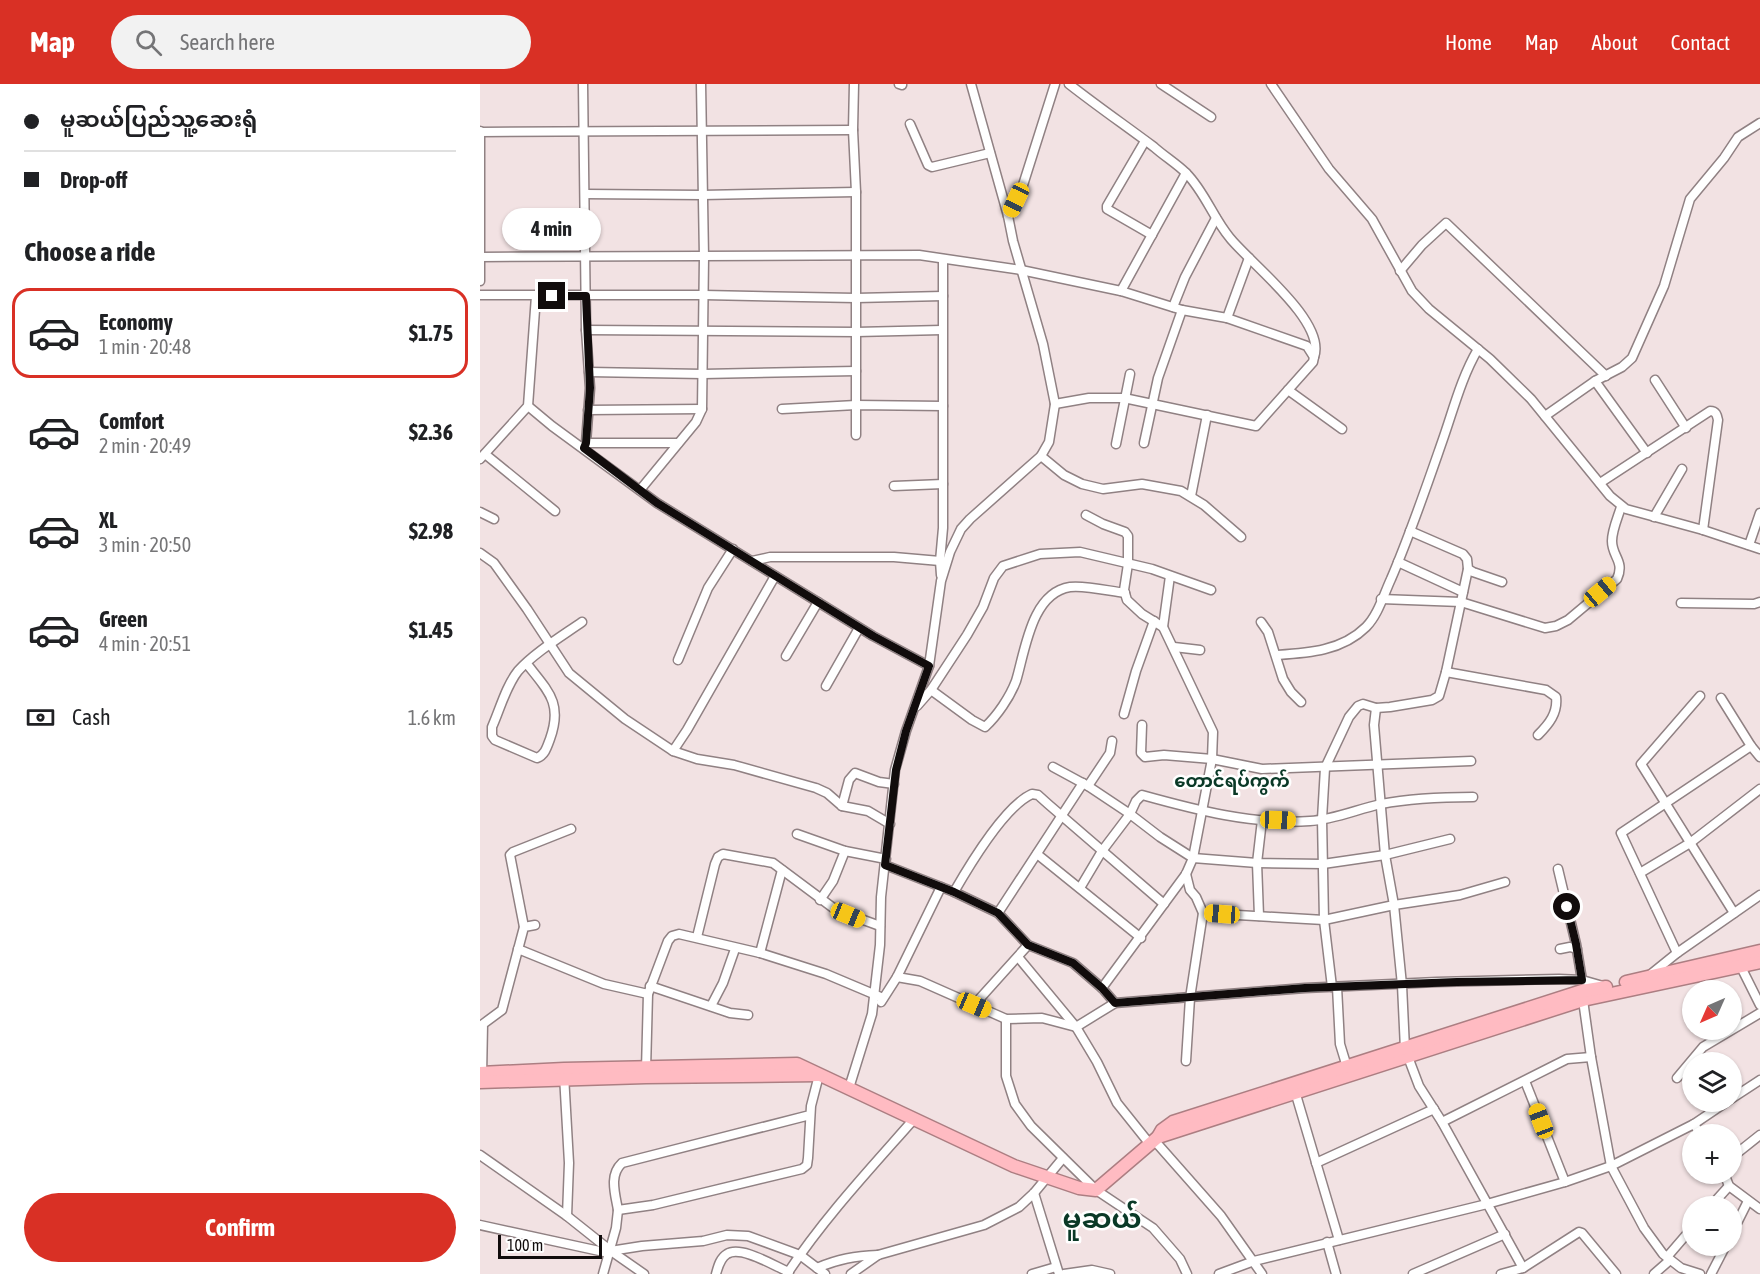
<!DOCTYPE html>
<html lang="en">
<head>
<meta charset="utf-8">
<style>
	body { margin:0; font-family:"Asap Condensed","Noto Sans Myanmar",sans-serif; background:#f2f2f2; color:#202124; height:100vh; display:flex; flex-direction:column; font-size:22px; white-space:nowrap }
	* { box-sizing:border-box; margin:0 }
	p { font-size:20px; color:#757577 }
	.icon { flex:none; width:33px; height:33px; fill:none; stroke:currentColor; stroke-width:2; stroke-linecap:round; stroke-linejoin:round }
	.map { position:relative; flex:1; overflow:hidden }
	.drawer { display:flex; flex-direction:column; background:#fff; width:480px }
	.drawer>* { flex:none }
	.guide { display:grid; align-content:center; height:132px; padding:0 24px; background:#fff }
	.needle { width:39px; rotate:225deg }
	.controls { position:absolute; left:1202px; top:896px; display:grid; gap:12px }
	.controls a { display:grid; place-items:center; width:60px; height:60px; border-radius:50%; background:#fff; box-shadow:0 2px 4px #0004; font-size:30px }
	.scale { position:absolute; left:18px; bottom:15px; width:104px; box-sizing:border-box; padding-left:6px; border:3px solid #110c0c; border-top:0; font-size:16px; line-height:21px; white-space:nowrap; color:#110c0c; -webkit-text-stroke:4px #fff; paint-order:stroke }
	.end { position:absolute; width:27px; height:27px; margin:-14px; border:8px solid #110c0c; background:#fff; box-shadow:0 0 0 3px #fff }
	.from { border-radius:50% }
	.bubble { position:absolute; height:42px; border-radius:21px; background:#fff; box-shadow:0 2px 4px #0004; font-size:20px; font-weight:700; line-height:42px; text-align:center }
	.car { position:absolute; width:18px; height:36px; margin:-18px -9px; border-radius:8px; box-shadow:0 0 4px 2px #0007; background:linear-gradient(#f5c518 24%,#345 0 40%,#f5c518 0 76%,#345 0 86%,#f5c518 0) }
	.guide b { display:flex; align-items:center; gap:21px; height:57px; font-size:22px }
	.guide b+b { border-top:2px solid #e0e0e0 }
	.guide i { width:15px; height:15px; background:#202124 }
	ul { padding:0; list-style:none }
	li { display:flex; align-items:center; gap:18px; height:90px; margin:0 12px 9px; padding:0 12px; border:3px solid transparent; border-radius:18px }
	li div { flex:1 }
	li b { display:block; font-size:22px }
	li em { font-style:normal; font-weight:700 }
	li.on { border-color:#d93025 }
	li>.icon { width:54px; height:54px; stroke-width:1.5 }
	h2 { padding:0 24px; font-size:27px; line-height:72px }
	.pay { display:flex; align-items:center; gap:15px; height:66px; padding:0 24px; font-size:22px }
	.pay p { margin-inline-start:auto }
	.cta { display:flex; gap:12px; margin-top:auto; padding:12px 24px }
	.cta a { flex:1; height:69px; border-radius:36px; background:#d93025; color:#fff; font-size:24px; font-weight:700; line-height:69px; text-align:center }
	header { display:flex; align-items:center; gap:36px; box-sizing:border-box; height:84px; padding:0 30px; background:#d93025; color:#fff }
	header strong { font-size:28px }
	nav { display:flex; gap:33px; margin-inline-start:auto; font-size:21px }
	.search { width:420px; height:54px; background:#f2f2f2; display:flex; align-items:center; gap:15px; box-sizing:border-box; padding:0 21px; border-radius:33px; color:#757577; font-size:22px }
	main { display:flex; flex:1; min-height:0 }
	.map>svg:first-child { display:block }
</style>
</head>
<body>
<header>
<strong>Map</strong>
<div class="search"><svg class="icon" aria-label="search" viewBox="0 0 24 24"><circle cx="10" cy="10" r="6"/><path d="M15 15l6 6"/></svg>Search here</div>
<nav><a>Home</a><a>Map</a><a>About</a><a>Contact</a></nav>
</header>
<main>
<section class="drawer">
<div class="guide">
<b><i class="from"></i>မူဆယ်ပြည်သူ့ဆေးရုံ</b>
<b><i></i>Drop-off</b>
</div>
<h2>Choose a ride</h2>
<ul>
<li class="on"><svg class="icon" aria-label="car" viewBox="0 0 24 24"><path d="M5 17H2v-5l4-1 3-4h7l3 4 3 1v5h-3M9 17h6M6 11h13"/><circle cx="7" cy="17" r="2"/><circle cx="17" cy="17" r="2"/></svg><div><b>Economy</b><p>1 min · 20:48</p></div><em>$1.75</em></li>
<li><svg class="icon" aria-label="car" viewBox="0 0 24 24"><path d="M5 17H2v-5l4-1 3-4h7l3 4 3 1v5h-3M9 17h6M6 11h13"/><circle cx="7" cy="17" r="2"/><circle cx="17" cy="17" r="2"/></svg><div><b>Comfort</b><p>2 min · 20:49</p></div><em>$2.36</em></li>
<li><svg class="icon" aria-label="car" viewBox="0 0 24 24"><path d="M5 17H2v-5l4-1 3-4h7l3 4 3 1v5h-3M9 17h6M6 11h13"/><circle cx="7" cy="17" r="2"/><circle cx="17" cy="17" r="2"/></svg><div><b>XL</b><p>3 min · 20:50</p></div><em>$2.98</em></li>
<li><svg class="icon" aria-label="car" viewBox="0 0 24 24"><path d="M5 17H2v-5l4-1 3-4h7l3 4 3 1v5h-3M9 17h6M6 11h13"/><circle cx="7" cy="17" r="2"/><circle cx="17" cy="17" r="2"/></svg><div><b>Green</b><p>4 min · 20:51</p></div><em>$1.45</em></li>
</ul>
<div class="pay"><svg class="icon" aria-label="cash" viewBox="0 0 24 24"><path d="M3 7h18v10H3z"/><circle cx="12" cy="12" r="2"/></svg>Cash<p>1.6 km</p></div>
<div class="cta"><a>Confirm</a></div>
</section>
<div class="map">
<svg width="1280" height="1190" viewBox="0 0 1280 1190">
	<rect width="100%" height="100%" fill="#f2e2e3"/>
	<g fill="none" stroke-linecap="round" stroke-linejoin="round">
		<g stroke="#908183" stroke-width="11">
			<g id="minor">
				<path d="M103,0L106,246L110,304L106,359L103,364"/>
				<path d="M374,0L373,46L376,108V351"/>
				<path d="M419,0L422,1"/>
				<path d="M589,0C617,22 646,42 674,63C684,72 697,80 706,89C725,108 733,134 750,154C770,179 847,238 834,273"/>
				<path d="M681,0L731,33"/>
				<path d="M791,0L849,85L892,135L932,207L949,225L1010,275L1051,315L1130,412L1146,425L1223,446L1280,465"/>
				<path d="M430,40L448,81L452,83L510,69"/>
				<path d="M0,47V197"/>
				<path d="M0,48L373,46"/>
				<path d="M665,57L627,122V125L672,151"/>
				<path d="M105,110L222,111L376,108"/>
				<path d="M528,132L543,101L575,0"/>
				<path d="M0,173L439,171L541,186L641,207L702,226L747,234L827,262L834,273L833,278L776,342L644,314H609L575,320"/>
				<path d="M920,187L942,161L966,139L1126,292"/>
				<path d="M641,207L706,89"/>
				<path d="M0,211H224L376,214L463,212"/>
				<path d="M693,223L705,193L736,134"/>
				<path d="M747,234L769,174"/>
				<path d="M106,246L376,248L462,246"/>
				<path d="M109,288L223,290L376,287"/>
				<path d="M1175,296L1206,344"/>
				<path d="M1115,297L1167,369"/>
				<path d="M808,306L862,345"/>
				<path d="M48,322L72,342L177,419L393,552L449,582"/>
				<path d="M302,325L376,321L463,322"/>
				<path d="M108,326L222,325"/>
				<path d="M1065,332L1115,297L1142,283L1152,274L1184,202L1210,115L1244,74L1258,53L1280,39"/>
				<path d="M106,359H198"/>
				<path d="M664,359L678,294L702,226"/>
				<path d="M636,360L650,290"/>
				<path d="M5,370L75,427"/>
				<path d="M561,372L584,391L602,400L623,405L662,400L701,407L724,421L761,453"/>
				<path d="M0,375L48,322L56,212"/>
				<path d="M1120,399L1230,327C1236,327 1237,331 1238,336L1223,446"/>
				<path d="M414,402L463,400"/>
				<path d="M160,406L216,338L222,325L224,173L221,0"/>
				<path d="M711,412L727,331"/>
				<path d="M0,428L14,435"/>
				<path d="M606,431L623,440L645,448L648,452V480L644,506L647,516L662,530L683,543L733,648L732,675L713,774L706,790L622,904"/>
				<path d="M1174,433L1202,385"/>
				<path d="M930,447L983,470L987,475L988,485L993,488L1022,498"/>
				<path d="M1269,461L1280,429"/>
				<path d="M0,469L14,479L47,525L89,589L145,635L193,667L217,675L254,681L336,704L347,709L362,722L388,727L410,740"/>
				<path d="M272,477L290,473H414L460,477"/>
				<path d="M918,478L983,508"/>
				<path d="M461,491L460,477L463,444V175"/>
				<path d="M901,515L981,518L1065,544L1076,542L1088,536L1137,495C1145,477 1132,473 1132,457C1132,446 1138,433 1141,423"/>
				<path d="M1201,519L1274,520L1280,518"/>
				<path d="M781,538L788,548L803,595L811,608L821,618"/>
				<path d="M683,543L690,492"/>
				<path d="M694,563L720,566"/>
				<path d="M797,571C828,569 862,567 886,543C898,531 904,510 911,495C930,451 946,404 962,358C973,327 981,294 998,265"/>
				<path d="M306,572L338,518"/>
				<path d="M198,576L228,504L253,465"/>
				<path d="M47,580C68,607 83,619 70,655C67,663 65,671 57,674L15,656L12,652V643C20,625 26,602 38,587C54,569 82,552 102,538"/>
				<path d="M966,588L1066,606L1076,613C1078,629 1069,640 1058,651"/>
				<path d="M346,602L379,544"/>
				<path d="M451,606L492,636L505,643C517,632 530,613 536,597C545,568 551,509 590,503C605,501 629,507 645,509"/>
				<path d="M1220,612L1161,680L1254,829"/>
				<path d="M1241,614L1271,662L1280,673"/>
				<path d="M437,622L451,606L487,551L503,523L514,494L523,482L560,470L600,468L672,485L731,506"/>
				<path d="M896,624L894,641L905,771L914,821L922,901L925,965L939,1002L962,1038L1043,1184"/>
				<path d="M644,630L656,587L674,537"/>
				<path d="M662,641L661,669L665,673L684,671L732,675L782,685L991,677"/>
				<path d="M193,667L207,646L295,492"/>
				<path d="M573,683L608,702L650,730L680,753L713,774L777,779L843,780L905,771L970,755"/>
				<path d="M608,702L630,669L632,657"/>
				<path d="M362,722L369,696L375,689L399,698L414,700"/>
				<path d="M317,750L365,767L406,775"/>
				<path d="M557,770L661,854"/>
				<path d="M405,781L474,808L518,829L548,861L593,879L622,904L635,919"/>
				<path d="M1078,785L1096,860L1102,896"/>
				<path d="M1160,789L1210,759L1280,705"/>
				<path d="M706,790L710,806L716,813L723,829L710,914L706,977"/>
				<path d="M600,804L622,767L650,730L656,717L662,711C716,726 773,741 830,737C853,736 878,725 901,720C932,714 962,713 993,713"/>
				<path d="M474,808C489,782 525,722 552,710L558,711L568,720L684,820"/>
				<path d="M340,816L353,797L365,767"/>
				<path d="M518,829L603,699"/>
				<path d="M723,829L844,836L914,821L980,811L1025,798"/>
				<path d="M779,832L777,779L782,736"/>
				<path d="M44,843L30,771L33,768L91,745"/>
				<path d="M217,853L235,780L238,773L243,770L293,779L356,826L400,842"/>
				<path d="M38,865L124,900L168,910"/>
				<path d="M1080,865L1090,863L1097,865"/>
				<path d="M280,869L302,786"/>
				<path d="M1197,869L1141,749L1271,662"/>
				<path d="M538,873L596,943L617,978L637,1019L669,1059"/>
				<path d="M1259,879L1280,921"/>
				<path d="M1171,890L1197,869L1280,811"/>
				<path d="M417,893L440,897L526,935L562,934L596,943L635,919L825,904L957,898L1079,895L1102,896L1123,902"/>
				<path d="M170,902L250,929L268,931"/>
				<path d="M852,903L844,836L842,735L845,684L869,633L878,622L883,620L896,624L910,623L952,616L959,612L966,588L988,485"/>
				<path d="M857,903L860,960L867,983"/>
				<path d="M1103,916L1111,973L1131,1082L1164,1144L1183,1170L1201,1184L1220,1190"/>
				<path d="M401,918L417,893L461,803"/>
				<path d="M494,921L548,861"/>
				<path d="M231,922L243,899L255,865"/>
				<path d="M526,935V992L535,1020L551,1042L616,1106L673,1144L700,1175L707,1190"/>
				<path d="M166,986L168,910L188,857L192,852L199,850L280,869L346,890L403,914"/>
				<path d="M84,991L89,1079L87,1132"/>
				<path d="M2,992L3,940L22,926L44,843L55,841"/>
				<path d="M1197,994L1223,963L1280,929"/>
				<path d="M1045,997L1085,1098"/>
				<path d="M369,1004L392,930L400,861L401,813L415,686L426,647L449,582L461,497L470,468L481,445L490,435L561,372L569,358L575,320L563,260L533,157L528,132L491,0"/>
				<path d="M814,1004L859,1156"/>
				<path d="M1251,1015L1280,996"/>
				<path d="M330,1031L142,1079C129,1091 135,1109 138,1126L173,1121L322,1085L327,1081L328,1074L331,1022L339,991"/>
				<path d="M962,1038L1087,975L1111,973"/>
				<path d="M1214,1040L1220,1050"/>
				<path d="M674,1056L741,1132L782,1190"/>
				<path d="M0,1071L87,1132L131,1167L164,1190"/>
				<path d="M1251,1074L1280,1051"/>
				<path d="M836,1079L954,1025"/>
				<path d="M1244,1089L1249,1102L1280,1125"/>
				<path d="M554,1109L579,1190"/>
				<path d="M1231,1122L1249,1102"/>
				<path d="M0,1141L124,1168L162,1162L223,1157L247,1151L268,1152L320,1171L345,1190"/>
				<path d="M1251,1151L1268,1117"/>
				<path d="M847,1158L856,1190"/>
				<path d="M1187,1173L1212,1144"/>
				<path d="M337,1184C358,1175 375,1172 398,1171"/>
				<path d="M123,1190L136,1144L138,1126"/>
				<path d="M236,1190C238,1183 240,1174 247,1170C261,1161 294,1182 309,1188"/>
				<path d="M307,1190C344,1134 390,1085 434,1035"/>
				<path d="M371,1190L398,1171L504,1141L539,1123L554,1109L583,1074"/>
				<path d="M552,1190L576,1183"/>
				<path d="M584,1190L612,1186L630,1190"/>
				<path d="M739,1190L774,1177L1007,1120L1085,1098L1131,1082L1214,1040L1248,1017"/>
				<path d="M933,1190L1025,1150"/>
				<path d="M1021,1190L1043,1184L1099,1148L1102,1149L1136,1190"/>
				<path d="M1174,1190L1190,1176"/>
				<path d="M1231,1190L1246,1161"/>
			</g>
		</g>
		<g stroke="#ac7e82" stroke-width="15">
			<g id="highway">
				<path d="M1146,898L1280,867"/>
				<path d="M0,989L84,985L317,980L534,1082L599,1104L616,1106L678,1053L1103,916L1280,878"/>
				<path d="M0,998L166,993L338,991"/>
				<path d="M678,1053L682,1046L693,1038L1102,907L1126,903"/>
			</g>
		</g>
		<use href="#minor" stroke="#fff" stroke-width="8"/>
		<use href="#highway" stroke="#ffbbc2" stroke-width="12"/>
	</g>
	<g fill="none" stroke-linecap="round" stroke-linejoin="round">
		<path stroke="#110c0c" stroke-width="8" d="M72,212H106L110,304L106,359L104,364L177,419L393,552L449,582L426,647L416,686L405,781L474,808L518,829L548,861L593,879L622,904L635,919L825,904L977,898L1102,896L1096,860L1087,823"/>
	</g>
	<g text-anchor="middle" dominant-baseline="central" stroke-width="5" stroke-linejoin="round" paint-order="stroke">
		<g font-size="18" font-weight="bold" fill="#0a3927" stroke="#fff">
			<text x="752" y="696">တောင်ရပ်ကွက်</text>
		</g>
		<g font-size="27" font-weight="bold" fill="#0a3927" stroke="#fff">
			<text x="622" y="1134">မူဆယ်</text>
		</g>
	</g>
</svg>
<div class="controls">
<a><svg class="needle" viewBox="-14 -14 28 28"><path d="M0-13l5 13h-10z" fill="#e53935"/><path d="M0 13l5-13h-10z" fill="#757577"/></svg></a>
<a><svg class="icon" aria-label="layers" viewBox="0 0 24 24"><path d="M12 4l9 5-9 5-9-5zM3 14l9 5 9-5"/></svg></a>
<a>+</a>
<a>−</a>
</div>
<div class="scale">100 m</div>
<i class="end from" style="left:1087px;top:823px"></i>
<i class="end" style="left:72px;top:212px"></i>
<div class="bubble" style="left:22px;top:124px;width:99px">4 min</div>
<i class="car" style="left:536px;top:116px;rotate:205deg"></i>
<i class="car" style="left:1120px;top:508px;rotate:50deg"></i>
<i class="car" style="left:798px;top:736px;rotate:92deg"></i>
<i class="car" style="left:742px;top:830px;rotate:274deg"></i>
<i class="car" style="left:368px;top:831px;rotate:112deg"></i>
<i class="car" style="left:494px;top:921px;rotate:113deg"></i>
<i class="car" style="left:1061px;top:1037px;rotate:339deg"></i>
</div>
</main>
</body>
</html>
